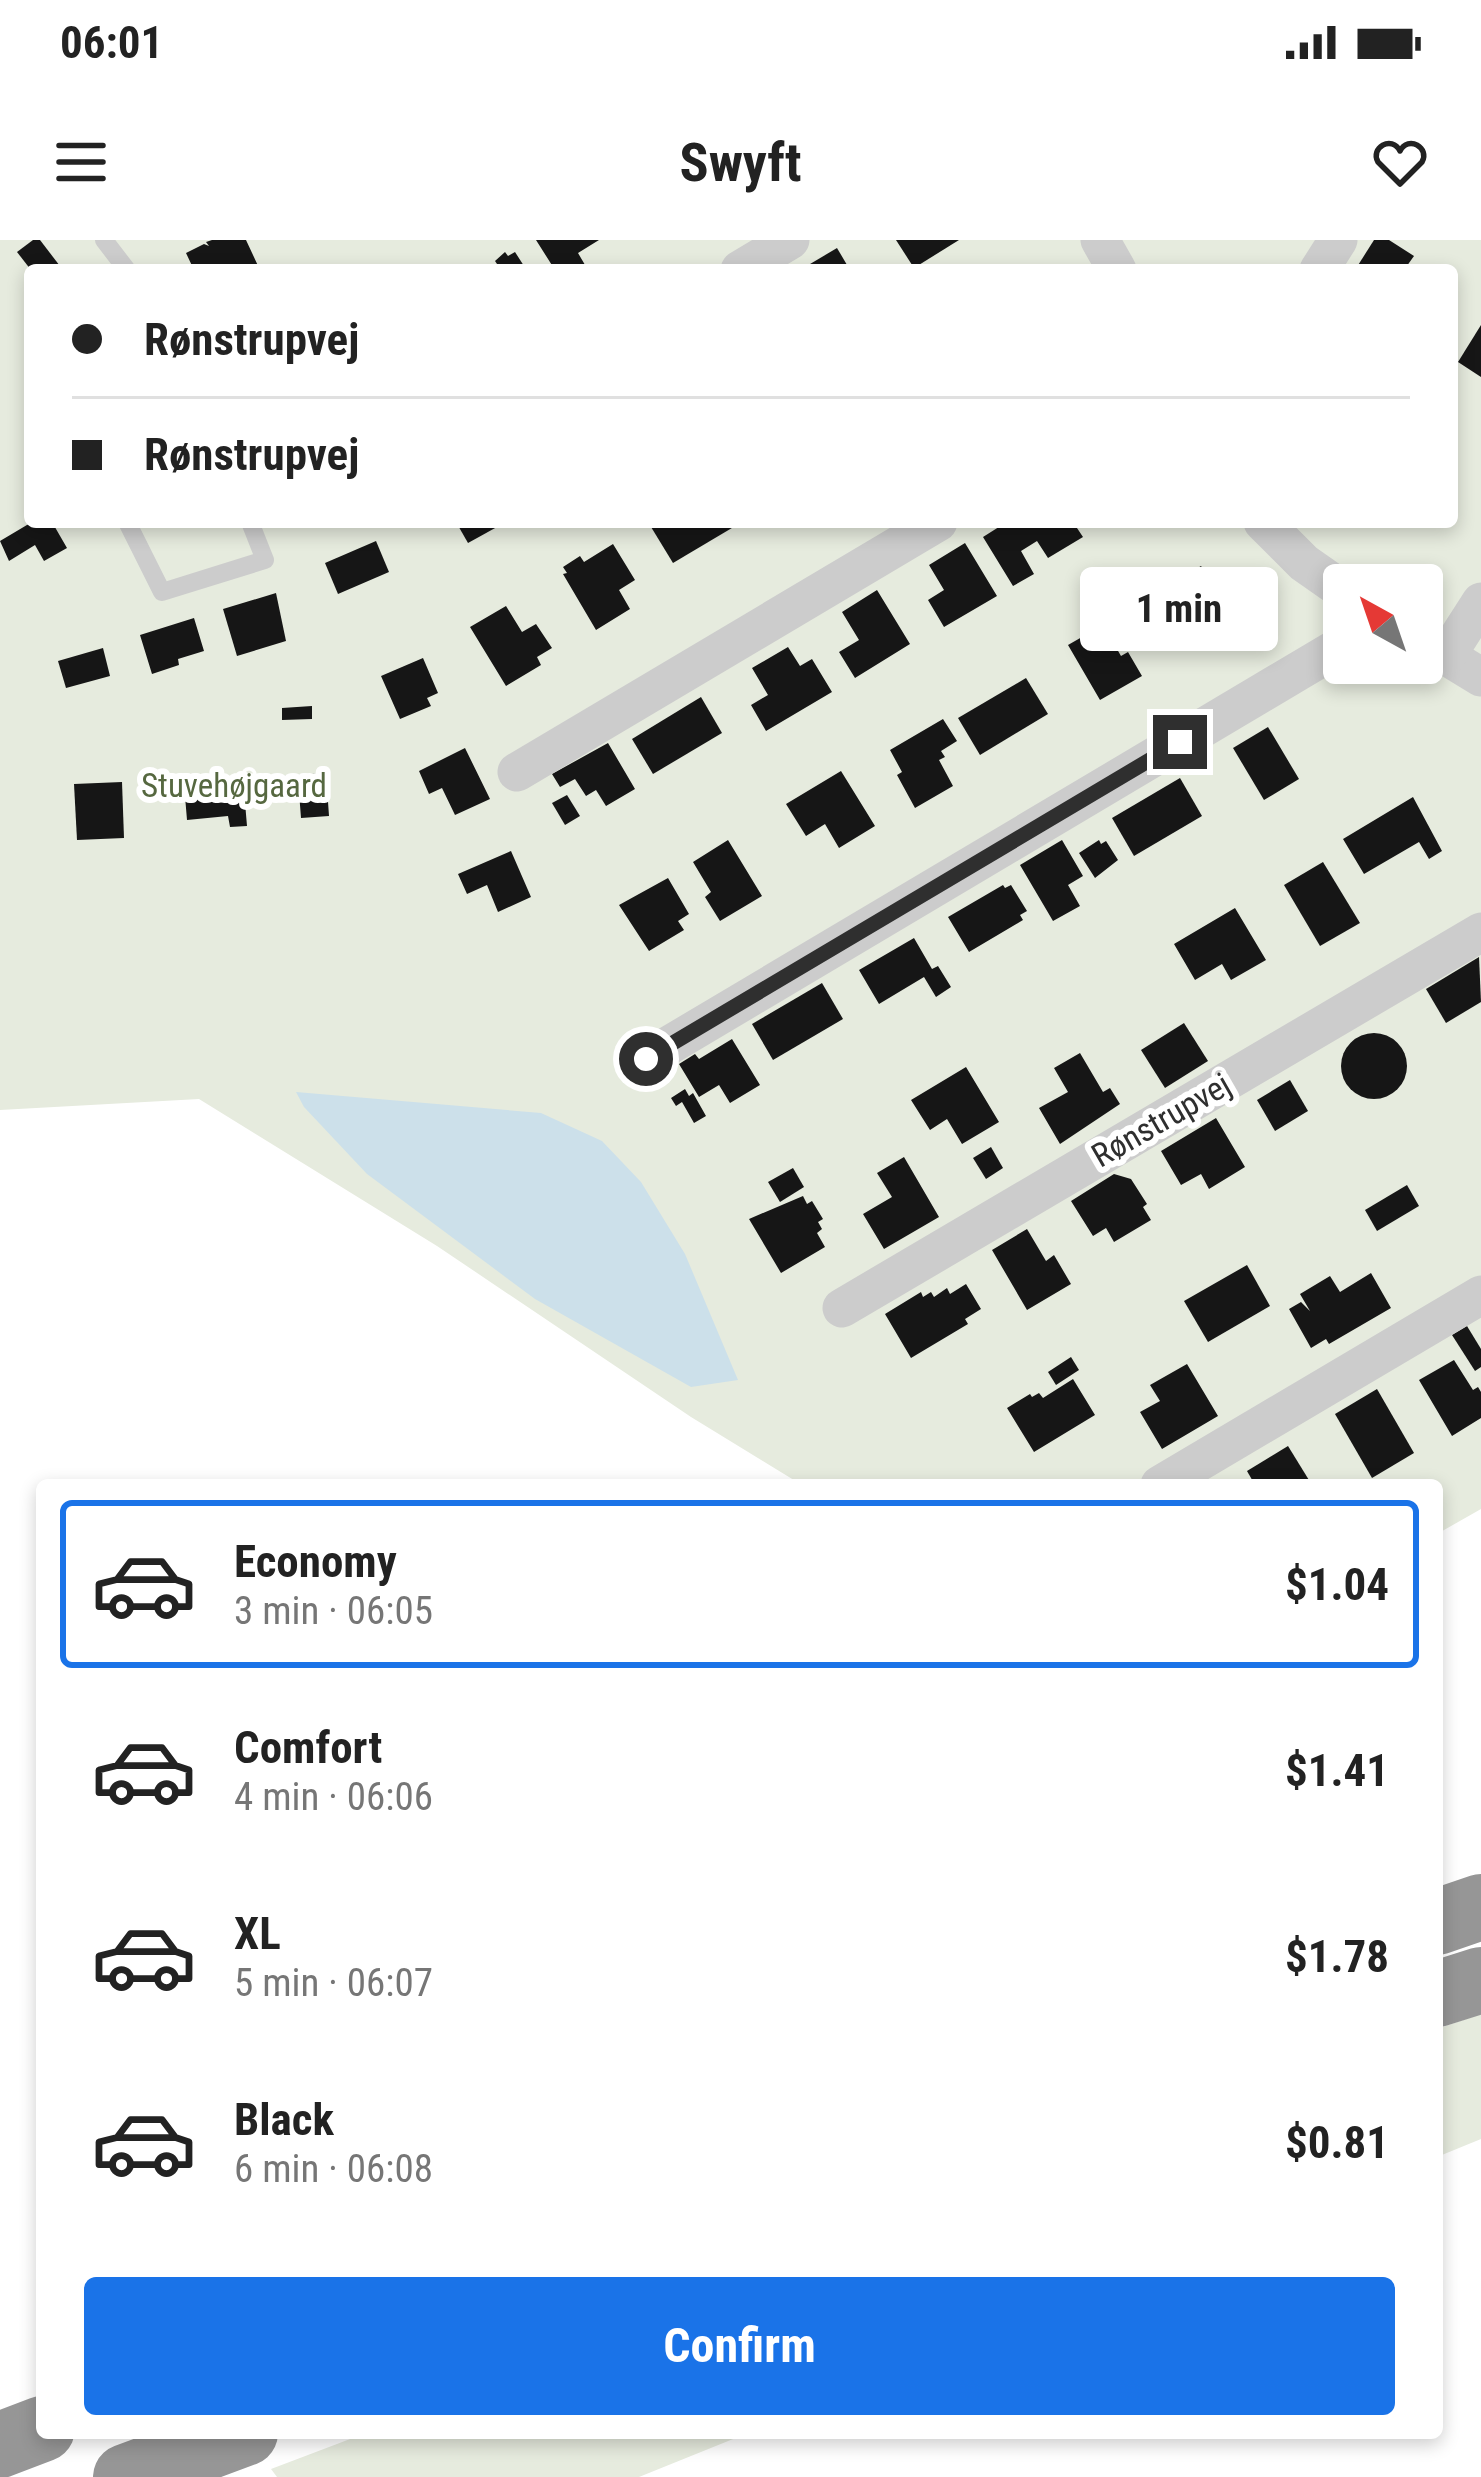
<!DOCTYPE html>
<html lang="en">
<head>
<meta charset="utf-8">
<style>
	body { margin:0; font-family:"Roboto Condensed",sans-serif; background:#f6f6f6; color:#222; height:100vh; display:flex; flex-direction:column; font-size:45px; white-space:nowrap }
	* { box-sizing:border-box; margin:0 }
	p { font-size:39px; color:#767676 }
	.icon { flex:none; width:66px; height:66px; fill:none; stroke:currentColor; stroke-width:2; stroke-linecap:round; stroke-linejoin:round }
	.map { position:relative; flex:1; overflow:hidden }
	.side { position:absolute; left:36px; top:1239px; width:1407px; height:960px; display:flex; flex-direction:column; background:#fff; border-radius:12px; box-shadow:0 6px 18px #0003 }
	.side>* { flex:none }
	.banner { position:absolute; left:24px; top:24px; width:1434px; height:264px; border-radius:12px; box-shadow:0 6px 18px #0003; display:grid; align-content:center; height:264px; padding:0 48px; background:#fff }
	.needle { width:78px; rotate:320deg }
	.controls { position:absolute; left:1323px; top:324px; display:grid; gap:24px }
	.controls a { display:grid; place-items:center; width:120px; height:120px; border-radius:12px; background:#fff; box-shadow:0 6px 18px #0003; font-size:60px }
	.end { position:absolute; width:54px; height:54px; margin:-27px; border:15px solid #2f2f2f; background:#fff; box-shadow:0 0 0 6px #fff }
	.from { border-radius:50% }
	.bubble { position:absolute; height:84px; border-radius:12px; background:#fff; box-shadow:0 6px 18px #0003; font-size:39px; font-weight:700; line-height:84px; text-align:center }
	.banner b { display:flex; align-items:center; gap:42px; height:114px; font-size:45px }
	.banner b+b { border-top:3px solid #e0e0e0 }
	.banner i { width:30px; height:30px; background:#222 }
	ul { padding:21px 0 0; list-style:none }
	li { display:flex; align-items:center; gap:36px; height:168px; margin:0 24px 18px; padding:0 24px; border:6px solid transparent; border-radius:12px }
	li div { flex:1 }
	li b { display:block; font-size:45px }
	li em { font-style:normal; font-weight:700 }
	li.current { border-color:#1a73e8 }
	li>.icon { width:108px; height:108px; stroke-width:1.5 }
	.cta { display:flex; gap:24px; margin-top:auto; padding:24px 48px }
	.cta a { flex:1; height:138px; border-radius:12px; background:#1a73e8; color:#fff; font-size:48px; font-weight:700; line-height:138px; text-align:center }
	.status { display:flex; justify-content:space-between; align-items:center; height:84px; padding:0 60px; background:#fff; direction:ltr }
	.status svg { height:33px; fill:currentColor }
	header { display:flex; justify-content:space-between; align-items:center; height:156px; padding:0 48px; background:#fff; font-size:54px; font-weight:700 }
	.map>svg:first-child { display:block }
</style>
</head>
<body>
<div class="status"><b>06:01</b><svg viewBox="0 0 49 12"><path d="M0 12V9h3v3zM5 12V6h3v6zM10 12V3h3v9zM15 12V0h3v12zM26 1h20v11H26zM47 4h2v5h-2z"/></svg></div>
<header><svg class="icon" aria-label="menu" viewBox="0 0 24 24"><path d="M4 6h16M4 12h16M4 18h16"/></svg>Swyft<svg class="icon" aria-label="heart" viewBox="0 0 24 24"><path d="M12 20l-8-8c-3-5 5-10 8-4 3-6 11-1 8 4z"/></svg></header>
<div class="map">
<svg width="1481" height="2237" viewBox="0 0 1481 2237">
	<rect width="100%" height="100%" fill="#fff"/>
	<g fill="#e6ebde" fill-rule="evenodd">
		<path d="M0,0H1481V1269L1437,1294V1245H802L691,1177L437,1006L199,859L0,870ZM30,30H1452V282H30ZM1344,345H1422V423H1344Z"/>
		<path d="M1481,1774V1899L1437,1917V1789Z"/>
		<path d="M366,2193H748L639,2237H277L271,2229Z"/>
	</g>
	<path fill="#cce0ea" d="M296,852L541,873L602,901L641,942L685,1014L738,1140L691,1147L535,1059L367,934L304,867Z"/>
	<g fill="#161616">
		<path d="M33,0H40L63,30H31L17,12Z"/>
		<path d="M212,0H246L260,30H220L217,25L194,30L186,13L204,4L209,6L206,2Z"/>
		<path d="M536,0H599L578,13L588,30H555Z"/>
		<path d="M896,0H959L914,28Z"/>
		<path d="M1374,0H1389L1414,16L1404,30H1355Z"/>
		<path d="M837,8L850,30H800Z"/>
		<path d="M505,12L508,16L515,12L524,26L501,30L495,21Z"/>
		<path d="M1481,85V137L1458,122Z"/>
		<path d="M32,282H52L67,308L44,321L35,305L9,321L0,301Z"/>
		<path d="M456,282H506L468,303Z"/>
		<path d="M648,282H742L673,323Z"/>
		<path d="M1000,282H1073L1083,297L1048,318L1037,301L1021,311L1034,334L1013,346L983,297L1002,285Z"/>
		<path d="M376,301L389,332L338,354L325,323Z"/>
		<path d="M965,303L997,356L944,387L928,360L944,350L929,325Z"/>
		<path d="M613,304L635,340L619,350L630,369L596,390L563,334L567,333L563,327L580,316L584,322Z"/>
		<path d="M1201,326L1223,361L1156,403L1134,368Z"/>
		<path d="M877,350L910,404L855,438L839,412L859,400L842,372Z"/>
		<path d="M276,353L286,401L237,416L223,369Z"/>
		<path d="M506,366L522,392L536,384L552,408L537,417L541,425L506,446L470,387Z"/>
		<path d="M194,378L204,411L178,419L179,425L152,434L140,395Z"/>
		<path d="M1103,385L1121,416L1128,412L1142,436L1100,460L1068,405Z"/>
		<path d="M788,407L800,426L812,419L832,452L766,491L751,465L768,455L752,428Z"/>
		<path d="M103,408L110,436L66,448L58,421Z"/>
		<path d="M423,418L438,453L427,458L431,466L400,479L381,436Z"/>
		<path d="M1026,438L1048,474L980,515L958,478Z"/>
		<path d="M701,457L722,493L653,534L632,499Z"/>
		<path d="M312,466V479L282,480V468Z"/>
		<path d="M943,479L957,501L941,511L945,517L939,520L953,546L915,568L897,535L902,532L890,510Z"/>
		<path d="M1268,487L1299,539L1264,560L1233,508Z"/>
		<path d="M608,503L635,549L606,566L596,550L586,556L575,539L560,547L552,534Z"/>
		<path d="M465,508L490,559L455,575L442,548L429,554L419,531Z"/>
		<path d="M841,531L875,586L839,608L825,584L806,596L786,564Z"/>
		<path d="M326,533L329,576L301,578L299,552L272,554L270,537Z"/>
		<path d="M1180,538L1202,576L1134,616L1112,578Z"/>
		<path d="M243,539L247,586L230,587L228,576L187,580L184,544Z"/>
		<path d="M122,542L124,598L77,600L74,544Z"/>
		<path d="M567,555L580,576L565,585L552,563Z"/>
		<path d="M1413,557L1442,611L1429,619L1419,602L1364,634L1343,599Z"/>
		<path d="M728,600L762,656L720,681L705,657L711,652L693,622Z"/>
		<path d="M1062,600L1083,636L1068,645L1080,666L1053,681L1020,625Z"/>
		<path d="M1099,600L1101,604L1106,601L1118,620L1095,638L1079,613Z"/>
		<path d="M511,611L531,657L498,672L487,645L467,654L458,634Z"/>
		<path d="M1323,622L1360,683L1320,706L1284,645Z"/>
		<path d="M668,638L689,674L678,681L684,690L649,711L619,665Z"/>
		<path d="M1003,645L1005,648L1011,645L1027,671L1020,675L1023,680L969,712L948,677Z"/>
		<path d="M1235,668L1266,720L1231,740L1222,724L1195,740L1174,704Z"/>
		<path d="M914,698L932,729L938,726L951,747L936,757L924,737L879,764L859,730Z"/>
		<path d="M1479,717L1481,762L1446,783L1426,749Z"/>
		<path d="M822,743L843,779L773,820L752,784Z"/>
		<path d="M1184,783L1208,821L1165,848L1141,810Z"/>
		<circle cx="1374" cy="826" r="33"/>
		<path d="M732,799L760,845L730,863L719,845L699,857L679,824L695,814L699,819Z"/>
		<path d="M1080,813L1103,852L1110,848L1120,864L1060,904L1039,868L1068,852L1054,828Z"/>
		<path d="M966,827L999,882L962,904L947,879L930,890L911,860Z"/>
		<path d="M1290,840L1308,871L1275,891L1257,860Z"/>
		<path d="M685,849L689,856L693,853L706,876L694,883L682,862L676,866L671,858Z"/>
		<path d="M1216,878L1245,927L1209,949L1201,934L1181,945L1161,911Z"/>
		<path d="M991,907L1003,928L986,939L973,918Z"/>
		<path d="M904,917L939,977L884,1009L863,974L892,957L877,933Z"/>
		<path d="M793,928L804,947L780,962L768,942Z"/>
		<path d="M1114,934L1131,939L1147,964L1143,967L1151,980L1114,1002L1106,988L1093,996L1071,961Z"/>
		<path d="M1407,945L1419,966L1377,991L1365,970Z"/>
		<path d="M803,956L807,964L812,961L823,979L818,982L822,989L817,993L825,1007L781,1033L749,979Z"/>
		<path d="M1027,989L1046,1021L1054,1015L1071,1044L1027,1070L992,1010Z"/>
		<path d="M1247,1025L1270,1066L1208,1102L1184,1061Z"/>
		<path d="M1371,1033L1391,1068L1329,1104L1326,1099L1311,1108L1289,1069L1301,1062L1310,1071L1300,1054L1330,1036L1340,1052Z"/>
		<path d="M966,1044L981,1069L965,1079L968,1084L911,1118L885,1074L921,1052L923,1057L931,1052L934,1057L947,1048L950,1054Z"/>
		<path d="M1467,1086L1481,1109V1127L1475,1131L1452,1095Z"/>
		<path d="M1071,1117L1079,1130L1056,1145L1048,1132Z"/>
		<path d="M1454,1120L1473,1150L1478,1147L1481,1152V1178L1452,1196L1419,1140Z"/>
		<path d="M1187,1124L1218,1176L1162,1209L1140,1172L1160,1161L1150,1145Z"/>
		<path d="M1073,1139L1095,1175L1034,1212L1007,1168L1030,1154L1032,1157L1039,1153L1043,1158Z"/>
		<path d="M1377,1149L1414,1213L1372,1238L1335,1174Z"/>
		<path d="M1288,1206L1312,1245H1255L1247,1231Z"/>
	</g>
	<g fill="none" stroke-linecap="round" stroke-linejoin="round">
		<g stroke="#ccc" stroke-width="18">
			<path d="M104,0L127,30"/>
			<path d="M127,282L162,352L265,320L250,282"/>
		</g>
		<g stroke="#ccc" stroke-width="39">
			<path d="M1100,0L1117,30"/>
			<path d="M740,30L790,0"/>
			<path d="M1319,30L1338,0"/>
			<path d="M1263,282L1304,323L1344,351"/>
			<path d="M1422,401L1481,437"/>
			<path d="M1447,415L1481,362"/>
			<path d="M517,532L938,282"/>
			<path d="M646,819L1344,404"/>
			<path d="M842,1068L1481,692"/>
			<path d="M1160,1245L1481,1055"/>
		</g>
		<g stroke="#969696" stroke-width="66">
			<path d="M1437,1682L1481,1667"/>
			<path d="M1437,1754L1481,1740"/>
			<path d="M0,2205L42,2189"/>
			<path d="M126,2237L245,2193"/>
		</g>
	</g>
	<g fill="none" stroke-linecap="round" stroke-linejoin="round">
		<path stroke="#2f2f2f" stroke-width="15" d="M646,819L1180,502"/>
	</g>
	<g text-anchor="middle" dominant-baseline="central" stroke-width="12" stroke-linejoin="round" paint-order="stroke">
		<g font-size="33" fill="#566840" stroke="#fff">
			<text x="234" y="545">Stuvehøjgaard</text>
		</g>
		<g font-size="33" fill="#2f2f2f" stroke="#fff">
			<text transform="translate(1161 880) rotate(-30)">Rønstrupvej</text>
		</g>
	</g>
</svg>
<div class="controls">
<a><svg class="needle" viewBox="-14 -14 28 28"><path d="M0-13l5 13h-10z" fill="#e53935"/><path d="M0 13l5-13h-10z" fill="#767676"/></svg></a>
</div>
<i class="end from" style="left:646px;top:819px"></i>
<i class="end" style="left:1180px;top:502px"></i>
<div class="bubble" style="left:1080px;top:327px;width:198px">1 min</div>
<div class="banner">
<b><i class="from"></i>Rønstrupvej</b>
<b><i></i>Rønstrupvej</b>
</div>
<section class="side">
<ul>
<li class="current"><svg class="icon" aria-label="car" viewBox="0 0 24 24"><path d="M5 17H2v-5l4-1 3-4h7l3 4 3 1v5h-3M9 17h6M6 11h13"/><circle cx="7" cy="17" r="2"/><circle cx="17" cy="17" r="2"/></svg><div><b>Economy</b><p>3 min · 06:05</p></div><em>$1.04</em></li>
<li><svg class="icon" aria-label="car" viewBox="0 0 24 24"><path d="M5 17H2v-5l4-1 3-4h7l3 4 3 1v5h-3M9 17h6M6 11h13"/><circle cx="7" cy="17" r="2"/><circle cx="17" cy="17" r="2"/></svg><div><b>Comfort</b><p>4 min · 06:06</p></div><em>$1.41</em></li>
<li><svg class="icon" aria-label="car" viewBox="0 0 24 24"><path d="M5 17H2v-5l4-1 3-4h7l3 4 3 1v5h-3M9 17h6M6 11h13"/><circle cx="7" cy="17" r="2"/><circle cx="17" cy="17" r="2"/></svg><div><b>XL</b><p>5 min · 06:07</p></div><em>$1.78</em></li>
<li><svg class="icon" aria-label="car" viewBox="0 0 24 24"><path d="M5 17H2v-5l4-1 3-4h7l3 4 3 1v5h-3M9 17h6M6 11h13"/><circle cx="7" cy="17" r="2"/><circle cx="17" cy="17" r="2"/></svg><div><b>Black</b><p>6 min · 06:08</p></div><em>$0.81</em></li>
</ul>
<div class="cta"><a>Confirm</a></div>
</section>
</div>
</body>
</html>
